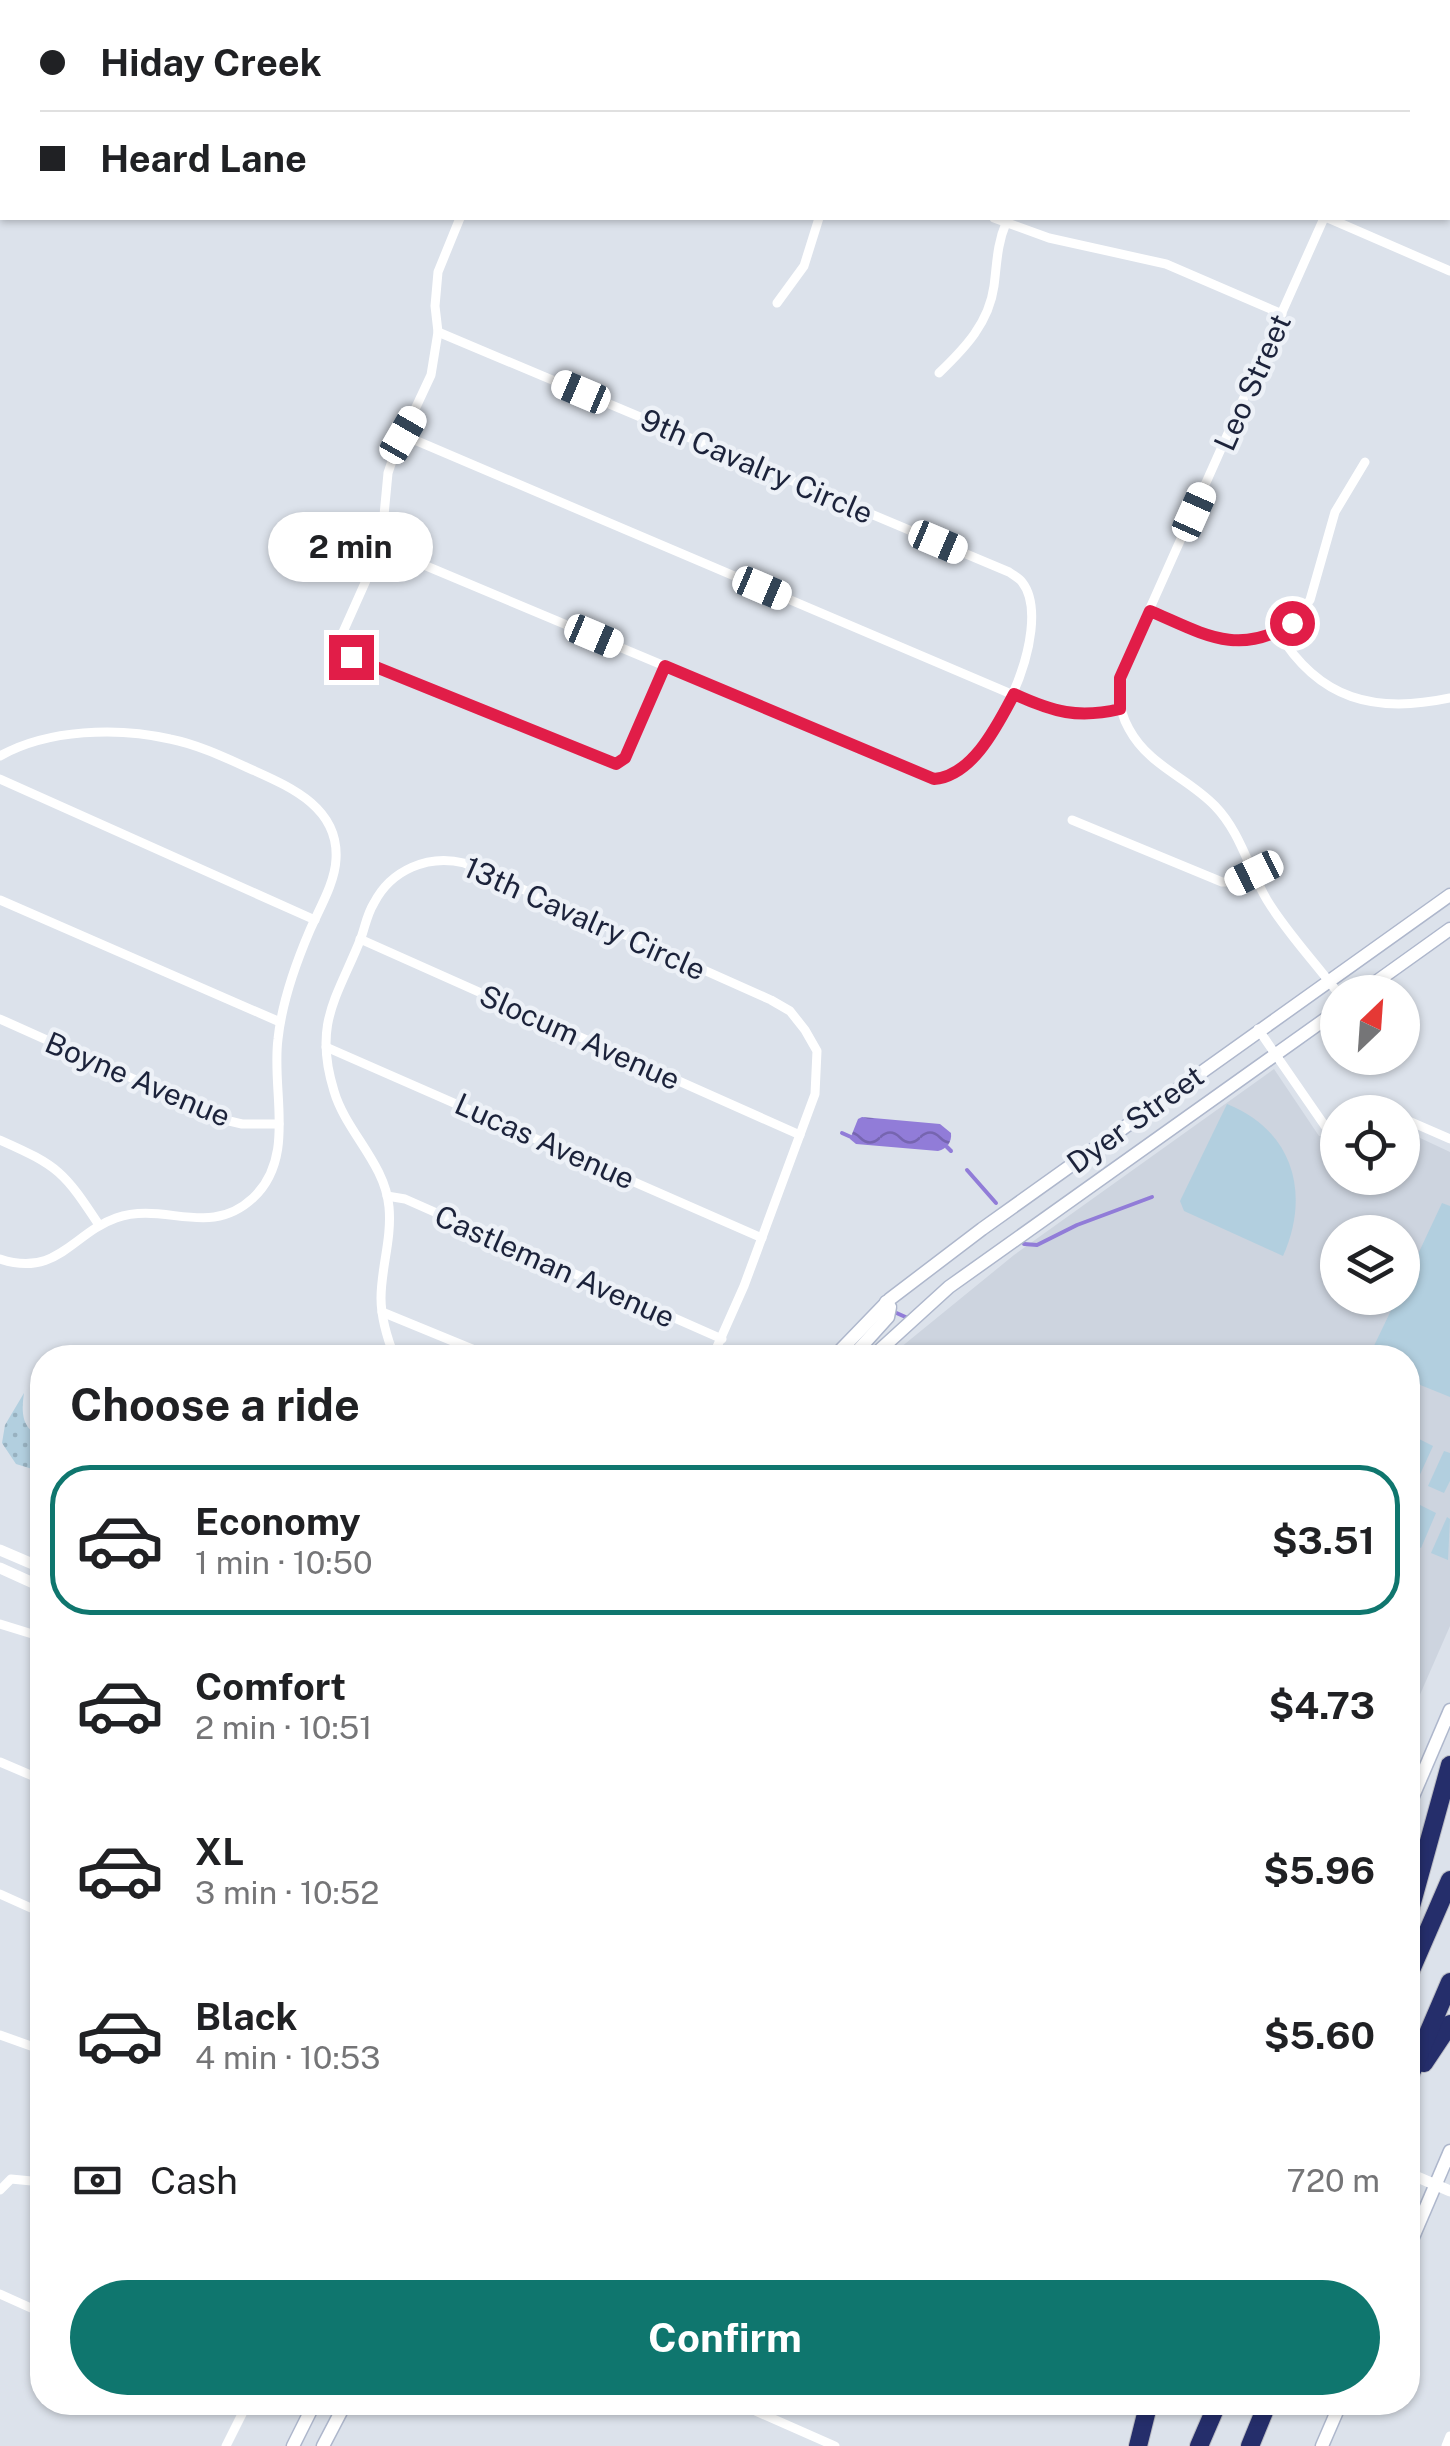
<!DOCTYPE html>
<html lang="en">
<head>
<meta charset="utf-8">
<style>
	body { margin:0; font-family:"Public Sans",sans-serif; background:#f6f6f6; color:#202124; height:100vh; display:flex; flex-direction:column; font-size:38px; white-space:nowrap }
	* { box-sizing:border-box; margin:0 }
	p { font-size:32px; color:#757577 }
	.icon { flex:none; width:55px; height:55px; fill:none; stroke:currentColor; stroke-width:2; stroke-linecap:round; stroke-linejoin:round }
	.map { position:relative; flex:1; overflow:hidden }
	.details { position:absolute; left:30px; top:1345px; width:1390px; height:1070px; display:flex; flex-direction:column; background:#fff; border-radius:40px; box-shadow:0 2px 8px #0004 }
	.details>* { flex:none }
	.top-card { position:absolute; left:0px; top:0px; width:1450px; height:220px; box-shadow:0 2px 8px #0004; display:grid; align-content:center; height:220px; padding:0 40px; background:#fff }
	.needle { width:65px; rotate:25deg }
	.buttons { position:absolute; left:1320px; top:975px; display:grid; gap:20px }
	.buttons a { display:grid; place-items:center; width:100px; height:100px; border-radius:50%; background:#fff; box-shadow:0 2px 8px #0004; font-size:50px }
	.end { position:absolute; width:45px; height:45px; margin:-22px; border:12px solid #e11d48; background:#fff; box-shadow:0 0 0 5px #fff }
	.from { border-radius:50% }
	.bubble { position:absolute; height:70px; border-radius:35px; background:#fff; box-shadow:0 2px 8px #0004; font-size:32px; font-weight:700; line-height:70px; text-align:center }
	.car { position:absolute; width:30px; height:60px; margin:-30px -15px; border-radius:12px; box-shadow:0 0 8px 2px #0007; background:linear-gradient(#fff 24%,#345 0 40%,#fff 0 76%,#345 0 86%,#fff 0) }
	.top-card b { display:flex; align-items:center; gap:35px; height:95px; font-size:38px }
	.top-card b+b { border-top:2px solid #e0e0e0 }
	.top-card i { width:25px; height:25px; background:#202124 }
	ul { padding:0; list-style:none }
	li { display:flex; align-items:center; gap:30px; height:150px; margin:0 20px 15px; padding:0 20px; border:5px solid transparent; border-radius:40px }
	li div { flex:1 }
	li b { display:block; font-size:38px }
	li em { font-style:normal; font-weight:700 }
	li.selected { border-color:#0f766e }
	li>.icon { width:90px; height:90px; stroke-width:1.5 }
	h2 { padding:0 40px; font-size:45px; line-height:120px }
	.pay { display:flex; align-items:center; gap:25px; height:110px; padding:0 40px; font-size:38px }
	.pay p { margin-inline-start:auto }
	.button { display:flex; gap:20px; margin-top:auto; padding:20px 40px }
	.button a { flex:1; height:115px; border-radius:60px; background:#0f766e; color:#fff; font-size:40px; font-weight:700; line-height:115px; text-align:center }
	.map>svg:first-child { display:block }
</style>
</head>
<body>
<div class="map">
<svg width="1450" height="2446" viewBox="0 0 1450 2446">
	<defs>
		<pattern id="grass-dots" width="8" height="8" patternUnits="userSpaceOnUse" patternTransform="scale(2.5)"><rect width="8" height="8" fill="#b2cfdf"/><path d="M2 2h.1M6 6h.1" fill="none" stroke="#98b1c0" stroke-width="1.8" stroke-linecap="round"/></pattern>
		<pattern id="water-waves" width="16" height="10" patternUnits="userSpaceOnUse" patternTransform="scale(2.5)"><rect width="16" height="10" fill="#917cd8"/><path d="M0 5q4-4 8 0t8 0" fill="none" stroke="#7665b0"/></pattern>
	</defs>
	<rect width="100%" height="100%" fill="#dce2eb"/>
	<path fill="#cdd4df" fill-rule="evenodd" d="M1274,1069L1319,1136H1337L1338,1178H1402L1403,1130L1450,1152V1626L1408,1722V1358H897L895,1352L1014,1255ZM1338,1232H1402V1298H1338Z"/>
	<path fill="url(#grass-dots)" d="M24,1393C21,1414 22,1429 42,1437V1472L16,1464L2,1443L5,1425Z"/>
	<g fill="#b2cfdf">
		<path d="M1227,1104C1293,1130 1311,1194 1283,1256L1184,1211L1180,1201Z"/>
		<path d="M1442,1203L1450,1206V1397L1408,1380V1358L1373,1357L1371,1352L1397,1298H1402L1403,1286Z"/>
		<path d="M1417,1438L1433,1446L1417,1481L1408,1476V1460Z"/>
		<path d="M1444,1451L1450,1453V1481L1444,1493L1428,1486Z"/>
		<path d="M1420,1505L1436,1513L1421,1548L1408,1542V1533Z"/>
		<path d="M1447,1517L1450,1519L1448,1560L1431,1553Z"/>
	</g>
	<path fill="url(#water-waves)" d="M862,1117L940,1124L951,1133C952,1142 947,1149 938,1151L856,1144L850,1139L858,1119Z"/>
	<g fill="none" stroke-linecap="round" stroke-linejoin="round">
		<g stroke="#917cd8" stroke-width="4">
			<path d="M842,1133L851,1137"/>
			<path d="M947,1147L951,1151"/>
			<path d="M967,1170L996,1203"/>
			<path d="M1024,1244L1037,1245L1077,1225L1152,1197"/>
			<path d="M892,1311L910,1319"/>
		</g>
		<g stroke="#aeb7cc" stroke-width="15">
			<g id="secondary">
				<path d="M25,2L26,0"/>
				<path d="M0,11L2,0"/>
				<path d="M0,121L2,113"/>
				<path d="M1362,992L1450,929"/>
				<path d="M833,1358L890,1299L982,1229L1450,895"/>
				<path d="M851,1358L888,1317L890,1307L886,1302"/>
				<path d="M871,1358L949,1287L1338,1010"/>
				<path d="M1408,1808L1450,1710"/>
				<path d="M1408,2249L1450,2151"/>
				<path d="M293,2446L315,2402"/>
				<path d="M323,2446L346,2402"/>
				<path d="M1322,2446L1341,2402"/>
			</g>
		</g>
		<g stroke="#bbbdc4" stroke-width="20">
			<g id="motorway">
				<path d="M1408,1917L1450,1765"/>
				<path d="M1408,1977L1450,1880"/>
				<path d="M1424,2063L1450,2024"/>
				<path d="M1408,2080L1450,1982"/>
				<path d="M1138,2446L1149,2402"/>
				<path d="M1199,2446L1218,2402"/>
				<path d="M1250,2446L1268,2402"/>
			</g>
		</g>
		<g stroke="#fff" stroke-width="9">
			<path d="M310,0L313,2"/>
			<path d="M859,0L863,2"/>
			<path d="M1096,0L1102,2"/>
			<path d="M281,2L285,0"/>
			<path d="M513,2L514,0"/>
			<path d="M1414,2L1415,0"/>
			<path d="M0,38H2"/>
			<path d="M1448,155L1450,156"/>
			<path d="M460,218L438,272L435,306L438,332L431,375L395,452L388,473L381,547L343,632L341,646L351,657L616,764L625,757L665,666"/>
			<path d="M994,218L1049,238L1166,264L1282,314"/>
			<path d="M1324,218L1126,662C1118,686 1116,706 1129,729C1149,766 1187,777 1215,806C1241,833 1248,868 1267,900C1287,933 1315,962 1338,993"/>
			<path d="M1328,218L1450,271"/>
			<path d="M777,303L804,266L819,218"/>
			<path d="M939,373C965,348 989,323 994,286C997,263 997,244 1006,223"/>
			<path d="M403,435L1042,707C1068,716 1094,716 1120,709"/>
			<path d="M381,547L934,779C990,774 1057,626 1022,582C1019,578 1013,575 1009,572L438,332"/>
			<path d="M1150,611L1208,636L1235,642L1263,638L1291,623L1310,600L1335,512L1365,462"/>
			<path d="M1278,632C1319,700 1375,714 1450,698"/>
			<path d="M0,756C48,729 118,727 170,739C200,745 228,759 255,771C293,788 339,809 336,859C335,883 319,909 310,930C295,965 282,1001 278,1039C271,1091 297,1157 253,1198C209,1239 165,1201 116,1218C73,1233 57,1278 0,1259"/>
			<path d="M0,779L315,920"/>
			<path d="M1072,820L1222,882H1235L1254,873"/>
			<path d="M0,900L280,1022"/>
			<path d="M360,939L800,1135"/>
			<path d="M0,1019L225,1120L242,1124H279"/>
			<path d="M1258,1029L1325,1126L1338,1120"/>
			<path d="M326,1047L762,1238"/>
			<path d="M1353,1112L1371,1108L1389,1112"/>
			<path d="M1402,1118L1450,1139"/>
			<path d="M0,1140C59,1166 64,1172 99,1225"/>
			<path d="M387,1196L405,1199L722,1339"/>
			<path d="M382,1312L494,1358"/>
			<path d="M395,1358C387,1338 381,1319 381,1298C381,1268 392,1239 389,1207C385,1163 346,1132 334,1091C313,1023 337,998 361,938C365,927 367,914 374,903C391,870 428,854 464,863L771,1000L790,1011L805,1030L817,1051L815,1094L744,1286L712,1358"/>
			<path d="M0,1624L42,1637"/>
			<path d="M0,1762L42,1780"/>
			<path d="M0,1894L42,1913"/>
			<path d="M0,2035L42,2050"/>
			<path d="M0,2190L11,2179L42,2182"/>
			<path d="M0,2294L42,2313"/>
			<path d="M735,2402L835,2446"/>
			<path d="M226,2446L248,2402"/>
			<path d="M1446,2446L1450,2436"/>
		</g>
		<g stroke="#fff" stroke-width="11">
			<path d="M0,1550L42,1568"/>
			<path d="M0,1568L42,1587"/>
			<path d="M1408,2173L1450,2191"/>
		</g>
		<use href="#secondary" stroke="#fff" stroke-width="12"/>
		<use href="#motorway" stroke="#252e6b" stroke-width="18"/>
	</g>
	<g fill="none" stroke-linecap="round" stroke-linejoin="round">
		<path stroke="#e11d48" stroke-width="12" d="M351,657L616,764L625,758L665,666L934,779C973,776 998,724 1014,694C1053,712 1078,719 1120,709V678L1150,611C1202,633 1238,658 1292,623"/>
	</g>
	<g text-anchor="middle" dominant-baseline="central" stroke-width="9" stroke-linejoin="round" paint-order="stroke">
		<g font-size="30" fill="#1c233b" stroke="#edf1f7">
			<text transform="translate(1252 382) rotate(-66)">Leo Street</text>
			<text transform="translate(757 466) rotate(23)">9th Cavalry Circle</text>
			<text transform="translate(585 918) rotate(24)">13th Cavalry Circle</text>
			<text transform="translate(580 1037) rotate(24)">Slocum Avenue</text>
			<text transform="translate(138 1079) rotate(23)">Boyne Avenue</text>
			<text transform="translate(1135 1119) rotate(-36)">Dyer Street</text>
			<text transform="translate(545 1141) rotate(24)">Lucas Avenue</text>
			<text transform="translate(555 1266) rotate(24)">Castleman Avenue</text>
		</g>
	</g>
</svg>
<div class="buttons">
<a><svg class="needle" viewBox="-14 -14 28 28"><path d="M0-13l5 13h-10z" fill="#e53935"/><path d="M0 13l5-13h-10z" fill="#757577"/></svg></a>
<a><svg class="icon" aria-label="locate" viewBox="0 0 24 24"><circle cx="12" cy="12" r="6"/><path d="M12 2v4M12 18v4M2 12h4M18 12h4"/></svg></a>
<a><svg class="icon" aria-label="layers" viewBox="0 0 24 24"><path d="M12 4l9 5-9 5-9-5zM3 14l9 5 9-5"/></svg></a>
</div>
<i class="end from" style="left:1292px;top:623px"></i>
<i class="end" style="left:351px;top:657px"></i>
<div class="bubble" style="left:268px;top:512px;width:165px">2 min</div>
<i class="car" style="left:581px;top:392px;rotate:293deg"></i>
<i class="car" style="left:403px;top:435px;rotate:30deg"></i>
<i class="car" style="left:1194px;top:512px;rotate:24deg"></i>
<i class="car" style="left:938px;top:542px;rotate:113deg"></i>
<i class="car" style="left:762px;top:588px;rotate:113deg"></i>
<i class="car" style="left:594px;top:636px;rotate:113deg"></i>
<i class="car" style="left:1254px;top:873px;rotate:244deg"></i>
<div class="top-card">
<b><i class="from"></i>Hiday Creek</b>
<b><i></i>Heard Lane</b>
</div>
<section class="details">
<h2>Choose a ride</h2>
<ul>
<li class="selected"><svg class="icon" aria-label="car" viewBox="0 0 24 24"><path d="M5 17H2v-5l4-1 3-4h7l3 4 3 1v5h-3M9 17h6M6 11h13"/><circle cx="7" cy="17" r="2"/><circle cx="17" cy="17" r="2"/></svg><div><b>Economy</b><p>1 min · 10:50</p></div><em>$3.51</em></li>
<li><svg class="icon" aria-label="car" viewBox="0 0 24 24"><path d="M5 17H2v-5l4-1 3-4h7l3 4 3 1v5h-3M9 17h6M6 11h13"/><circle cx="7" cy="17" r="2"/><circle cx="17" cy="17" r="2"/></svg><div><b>Comfort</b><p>2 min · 10:51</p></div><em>$4.73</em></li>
<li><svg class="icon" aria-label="car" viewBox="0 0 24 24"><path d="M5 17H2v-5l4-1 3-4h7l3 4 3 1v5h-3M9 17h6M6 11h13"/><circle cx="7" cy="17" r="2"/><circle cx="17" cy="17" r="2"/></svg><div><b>XL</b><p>3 min · 10:52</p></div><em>$5.96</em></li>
<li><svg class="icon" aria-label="car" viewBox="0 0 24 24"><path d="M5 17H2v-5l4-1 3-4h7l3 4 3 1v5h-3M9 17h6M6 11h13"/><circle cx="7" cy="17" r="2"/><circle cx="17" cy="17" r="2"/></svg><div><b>Black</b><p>4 min · 10:53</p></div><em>$5.60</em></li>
</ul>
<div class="pay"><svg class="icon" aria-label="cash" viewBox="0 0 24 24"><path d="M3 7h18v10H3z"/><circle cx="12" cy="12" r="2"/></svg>Cash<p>720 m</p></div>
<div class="button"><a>Confirm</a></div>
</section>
</div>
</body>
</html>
